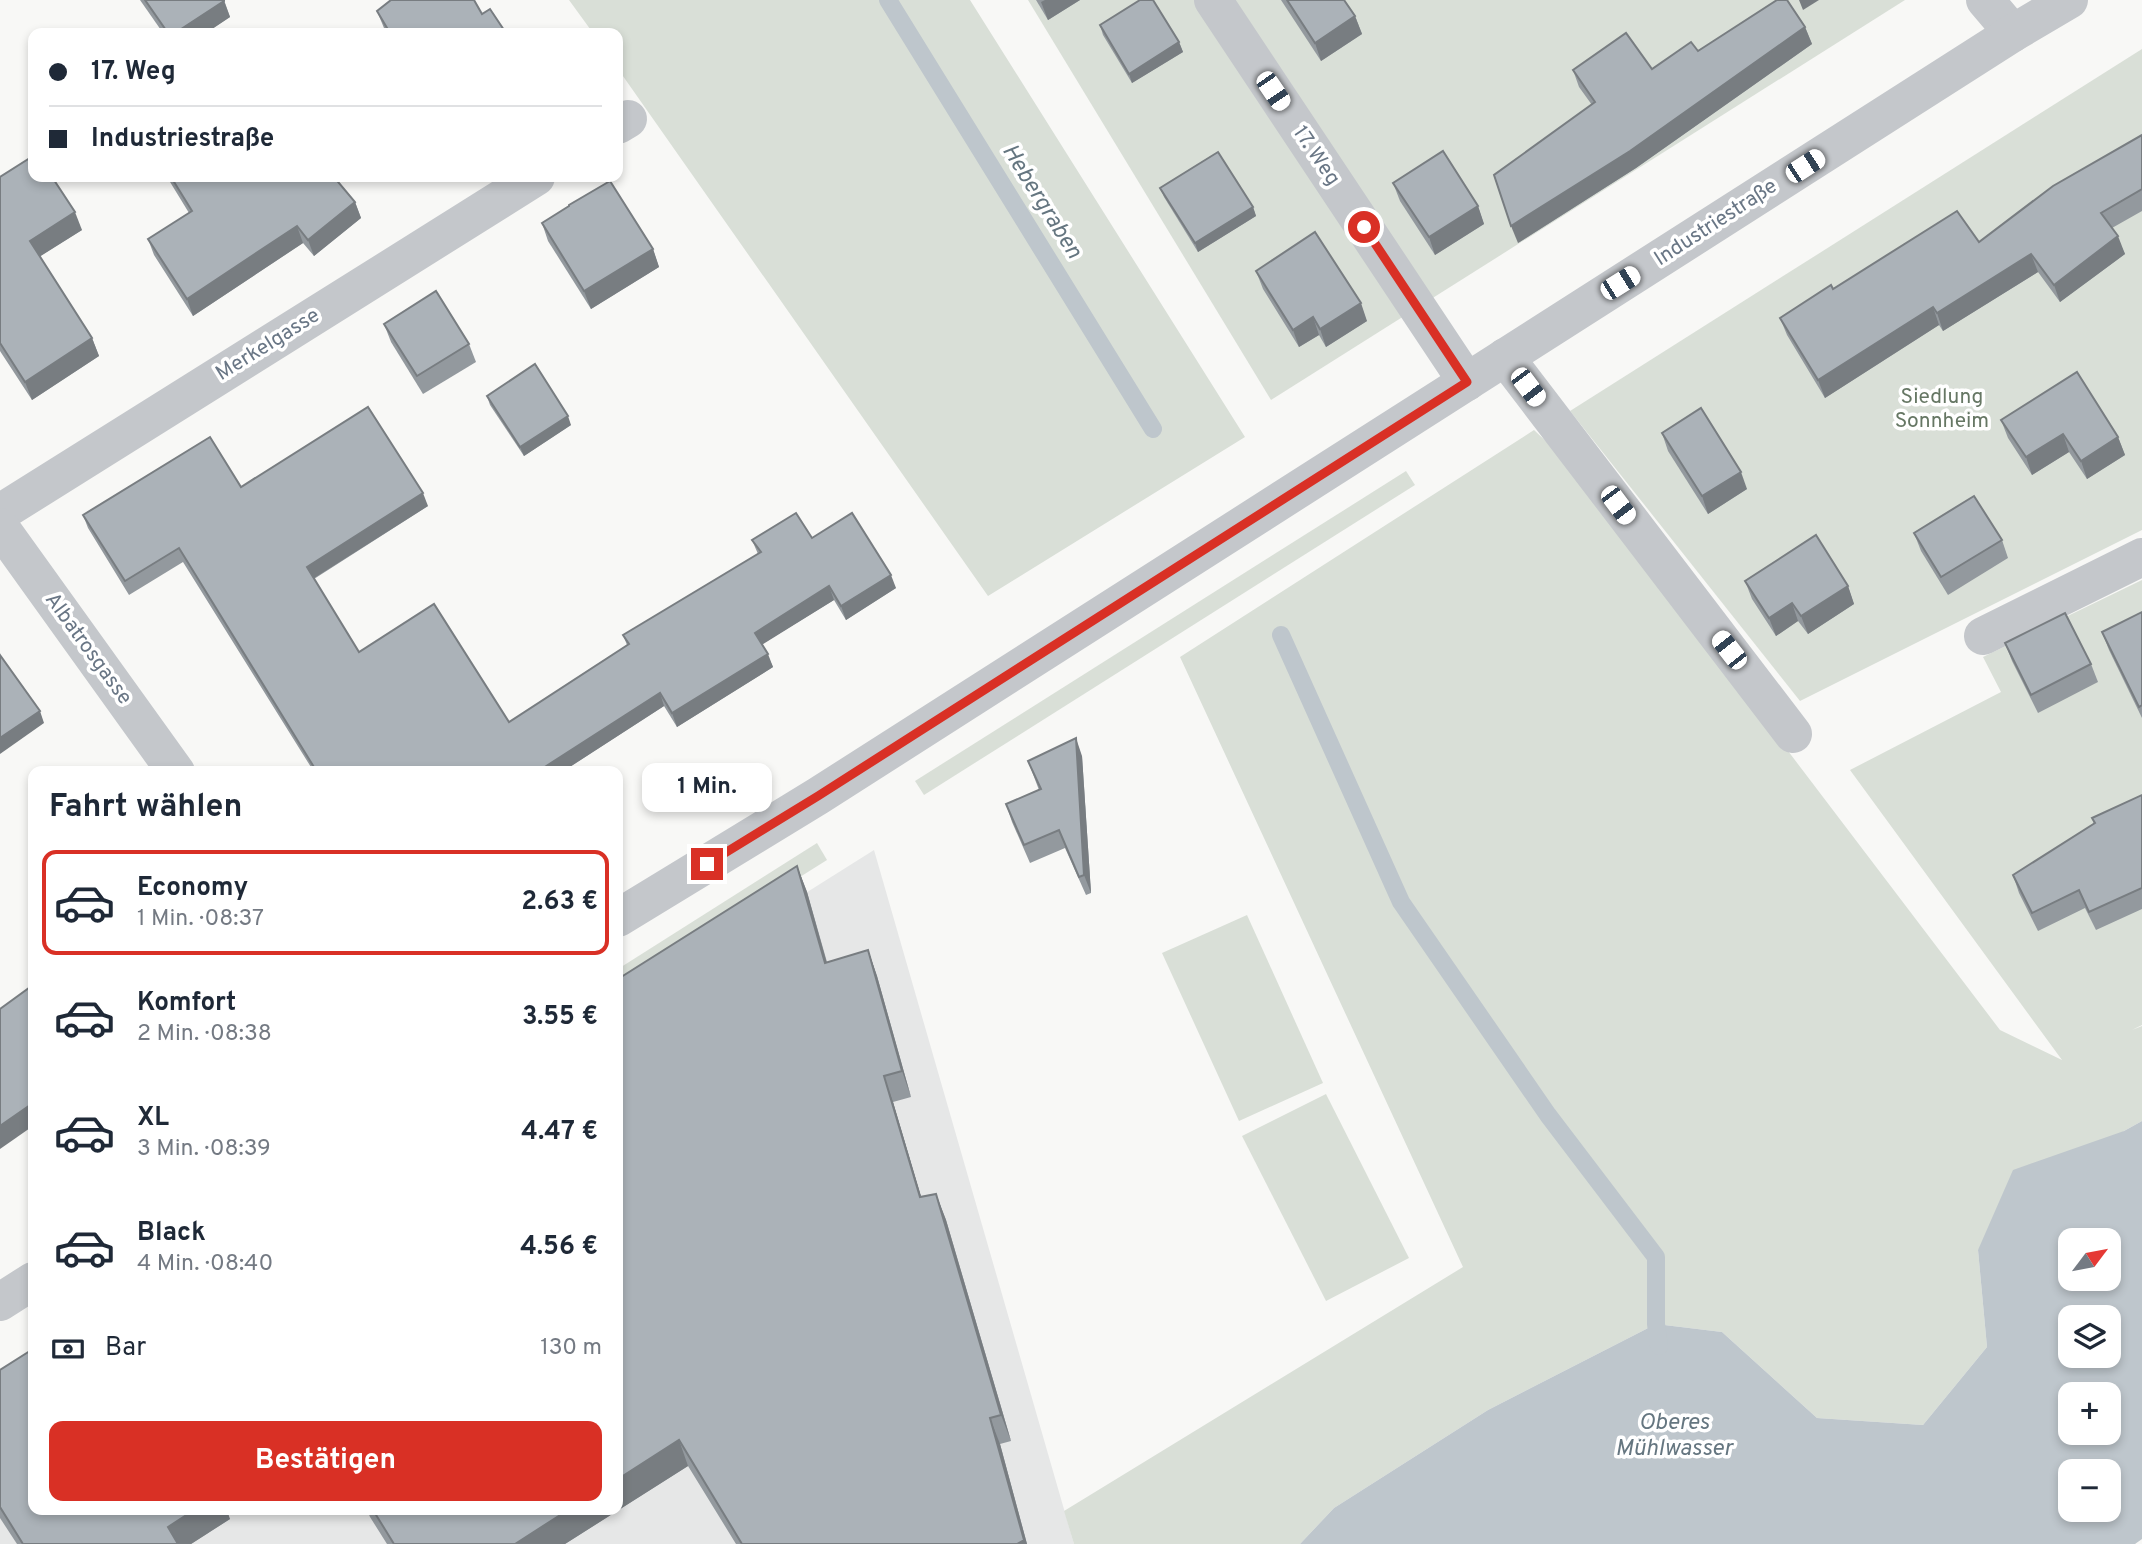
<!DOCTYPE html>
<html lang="de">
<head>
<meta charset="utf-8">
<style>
	body { margin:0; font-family:Overpass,sans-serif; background:#f2f2f3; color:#1f2937; height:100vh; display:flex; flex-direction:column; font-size:26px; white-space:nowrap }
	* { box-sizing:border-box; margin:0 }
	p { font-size:23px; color:#747a83 }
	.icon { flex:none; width:38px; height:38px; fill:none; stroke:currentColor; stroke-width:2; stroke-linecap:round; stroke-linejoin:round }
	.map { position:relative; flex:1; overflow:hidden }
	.panel { position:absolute; left:28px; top:766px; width:595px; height:749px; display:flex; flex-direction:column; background:#fff; border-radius:14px; box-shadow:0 4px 10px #0003 }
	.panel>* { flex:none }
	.banner { position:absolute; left:28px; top:28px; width:595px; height:154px; border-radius:14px; box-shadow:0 4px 10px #0003; display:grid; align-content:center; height:154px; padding:0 21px; background:#fff }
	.needle { width:46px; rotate:58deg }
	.controls { position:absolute; left:2058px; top:1228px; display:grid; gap:14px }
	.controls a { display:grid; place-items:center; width:63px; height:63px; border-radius:14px; background:#fff; box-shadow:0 4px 10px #0003; font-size:35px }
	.end { position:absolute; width:32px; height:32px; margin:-16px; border:9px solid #d93025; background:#fff; box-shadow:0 0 0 4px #fff }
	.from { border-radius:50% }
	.bubble { position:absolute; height:49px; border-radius:14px; background:#fff; box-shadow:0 4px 10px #0003; font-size:23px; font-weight:700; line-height:49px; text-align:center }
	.car { position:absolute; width:21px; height:42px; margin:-21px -10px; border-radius:9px; box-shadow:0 0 5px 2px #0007; background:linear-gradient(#fff 24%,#345 0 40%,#fff 0 76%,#345 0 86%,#fff 0) }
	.banner b { display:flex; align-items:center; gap:24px; height:66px; font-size:26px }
	.banner b+b { border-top:2px solid #e0e1e3 }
	.banner i { width:18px; height:18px; background:#1f2937 }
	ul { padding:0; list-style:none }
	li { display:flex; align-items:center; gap:21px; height:105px; margin:0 14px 10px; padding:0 7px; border:4px solid transparent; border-radius:14px }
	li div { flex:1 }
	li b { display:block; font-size:26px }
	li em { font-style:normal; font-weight:700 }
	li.on { border-color:#d93025 }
	li>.icon { width:63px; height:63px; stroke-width:1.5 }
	h2 { padding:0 21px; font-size:32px; line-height:84px }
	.pay { display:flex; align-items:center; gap:18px; height:77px; padding:0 21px; font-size:26px }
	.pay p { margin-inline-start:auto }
	.button { display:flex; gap:14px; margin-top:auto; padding:14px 21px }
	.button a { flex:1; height:80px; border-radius:14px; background:#d93025; color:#fff; font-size:28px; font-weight:700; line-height:80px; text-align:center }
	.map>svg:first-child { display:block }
</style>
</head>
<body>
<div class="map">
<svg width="2142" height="1544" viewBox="0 0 2142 1544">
	<rect width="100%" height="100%" fill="#f8f8f6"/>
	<path fill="#e6e7e7" d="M874,850L1074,1544H0V1401L33,1510H618V1011Z"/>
	<g fill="#d9dfd7">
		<path d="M569,0H970L1245,437L988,596L618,69V33H593Z"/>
		<path d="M1028,0H1905L1271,400Z"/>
		<path d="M2142,49V530L1800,701L1570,411Z"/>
		<path d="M1534,430L1570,464L2000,1030L2062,1060L1850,770L2001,692L1983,657L2142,580V1025L2132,1030L2142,1026V1121L2124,1131L1978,1250L1987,1347L1923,1425L1817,1418L1722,1332L1656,1324L1488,1410L1334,1508L1300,1544H1074L1064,1511L1463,1267L1180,657Z"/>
		<path d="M1406,471L1415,485L924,795L915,781Z"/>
		<path d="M817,843L827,860L618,991V969Z"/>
		<path d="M1247,915L1323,1083L1239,1121L1162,953Z"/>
		<path d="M1326,1094L1409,1258L1326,1301L1242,1136Z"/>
	</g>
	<path fill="#bec6cc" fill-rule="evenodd" d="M2142,1121V1539L2135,1544H1300L1334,1508L1488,1410L1656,1324L1722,1332L1817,1418L1923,1425L1987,1347L1978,1250L2013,1170L2124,1131ZM2070,1241H2109V1279H2070ZM2070,1318H2109V1356H2070ZM2070,1395H2109V1433H2070ZM2070,1472H2109V1510H2070Z"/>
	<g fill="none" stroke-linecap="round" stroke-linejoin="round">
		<g stroke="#bec6cc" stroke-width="18">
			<path d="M888,0L1153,429"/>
			<path d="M1281,635L1401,902L1548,1115L1656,1257V1324L1659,1346"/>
		</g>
		<g stroke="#c4c7cb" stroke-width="38">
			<path d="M1213,0L1467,382"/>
			<path d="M1985,0L2013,33"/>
			<path d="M618,125L628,119"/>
			<path d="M1505,357L1793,734"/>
			<path d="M0,513L536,177"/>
			<path d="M0,527L176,772"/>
			<path d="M1983,636L2142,557"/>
			<path d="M618,918L818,796L2013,33L2069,0"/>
			<path d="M0,1302L33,1281"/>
		</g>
	</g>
	<g fill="#93999e">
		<path d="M140,0H224L230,17L206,33H163Z"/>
		<path d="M1036,0H1080L1048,20Z"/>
		<path d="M1281,0H1344L1355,16L1362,34L1321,61Z"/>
		<path d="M377,11L482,14L506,33H386Z"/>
		<path d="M1100,25L1179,42L1183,52L1132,83L1103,35Z"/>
		<path d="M1805,27L1812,44L1636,168L1518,243L1592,105L1579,87L1573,70L1652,69L1698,51Z"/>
		<path d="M2142,135V211L2112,228L2125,254L2060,302L2038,272L1943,331L1939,325L1825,398L1787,335L1780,318L1833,289L1979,242Z"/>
		<path d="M0,177L82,230L40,256L92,338L99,356L32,400L0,351Z"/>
		<path d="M167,177H334L355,202L361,218L314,256L303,243L193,316L154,255L148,239L189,213Z"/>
		<path d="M1393,183L1478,206L1484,224L1435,255L1400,201Z"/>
		<path d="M1160,188L1253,207L1256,216L1198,252L1164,197Z"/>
		<path d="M542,223L653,249L659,267L591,309L548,241Z"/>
		<path d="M1256,271L1367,321L1326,347L1319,335L1299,347L1263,289Z"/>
		<path d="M384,324L469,344L476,362L423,394L391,342Z"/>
		<path d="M487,396L571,425L524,456L490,405Z"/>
		<path d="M2001,420L2118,437L2125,455L2087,479L2069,452L2032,475L2008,438Z"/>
		<path d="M1662,433L1747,489L1708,514L1668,451Z"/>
		<path d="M241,487L428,506L314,579L359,652L509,722L627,645L623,635L758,554L752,540L812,538L896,588L846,620L834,600L762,644L773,667L677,727L664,706L562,772H314L183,562L129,595L88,528L83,515Z"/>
		<path d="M1914,533L2002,540L2008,558L1948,595L1921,551Z"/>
		<path d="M1745,581L1848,586L1854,604L1808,634L1798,621L1776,636L1752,599Z"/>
		<path d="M2142,612V718L2109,650L2102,632Z"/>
		<path d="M2005,643L2091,664L2098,682L2038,713L2012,661Z"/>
		<path d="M1082,756L1091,893L1086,895L1065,848L1030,863L1012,822L1006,804L1039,790L1028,761Z"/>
		<path d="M2142,795V909L2096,930L2085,908L2038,931L2019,893L2013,875L2094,824L2092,818Z"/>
		<path d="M797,866L807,892L827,962L868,950L877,976L911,1097L893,1102L921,1197L936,1194L946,1220L1011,1441L1000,1444L1027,1544H736L688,1466L565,1544H387L370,1517L367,1510H618Z"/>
		<path d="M0,1370L230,1519L191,1544H17L0,1518Z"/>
	</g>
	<g fill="#787d81">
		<path d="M1045,0H1080L1048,20L1041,2Z"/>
		<path d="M1799,0H1819L1803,10Z"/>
		<path d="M224,1L230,17L206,33H175Z"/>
		<path d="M1355,16L1362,34L1321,61L1315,43Z"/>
		<path d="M1805,27L1812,44L1636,168L1518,243L1511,226Z"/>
		<path d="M1179,42L1183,52L1132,83L1129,74Z"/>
		<path d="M355,202L361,218L314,256L308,240Z"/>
		<path d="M1478,206L1484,224L1435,255L1429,237Z"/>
		<path d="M1253,207L1256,216L1198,252L1195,243Z"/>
		<path d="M75,212L82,230L36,259L30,241Z"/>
		<path d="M297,226L303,243L193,316L187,299Z"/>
		<path d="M2118,236L2125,254L2060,302L2054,285Z"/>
		<path d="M653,249L659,267L591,309L584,291Z"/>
		<path d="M2031,254L2038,272L1943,331L1937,313Z"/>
		<path d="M1361,303L1367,321L1326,347L1320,329Z"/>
		<path d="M1933,307L1939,325L1825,398L1818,380Z"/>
		<path d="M1313,317L1319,335L1299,347L1293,330Z"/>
		<path d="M92,338L99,356L32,400L25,382Z"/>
		<path d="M568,416L571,425L524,456L520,447Z"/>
		<path d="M2063,434L2069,452L2032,475L2026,457Z"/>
		<path d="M2118,437L2125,455L2087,479L2081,461Z"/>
		<path d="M1741,472L1747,489L1708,514L1702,496Z"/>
		<path d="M423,493L428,506L311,580L307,567Z"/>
		<path d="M891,575L896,588L846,620L841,606Z"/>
		<path d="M829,586L834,600L760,646L755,633Z"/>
		<path d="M1848,586L1854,604L1808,634L1801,616Z"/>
		<path d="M1792,603L1798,621L1776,636L1769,618Z"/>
		<path d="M768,654L773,667L677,727L672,713Z"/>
		<path d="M660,693L664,706L562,772H537Z"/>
		<path d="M40,711L44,723L0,754V738Z"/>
		<path d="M1076,738L1082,756L1091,893L1084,875Z"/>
		<path d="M797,866L807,892L834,989L825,963Z"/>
		<path d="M868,950L877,976L911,1097L902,1071Z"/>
		<path d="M884,1076L893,1102L929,1223L920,1197Z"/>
		<path d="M33,1103V1126L0,1149V1126Z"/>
		<path d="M936,1194L946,1220L1011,1441L1001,1415Z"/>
		<path d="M990,1418L1000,1444L1027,1544H1017Z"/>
		<path d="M679,1440L688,1466L565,1544H515L568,1510H618V1479Z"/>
		<path d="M194,1510H227L230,1519L191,1544H174L168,1527Z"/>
	</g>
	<g fill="#abb2b8" stroke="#787d81" stroke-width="2">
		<path d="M145,0H224V1L175,33H168Z"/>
		<path d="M391,0H474L482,14L490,9L506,33H390L377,11Z"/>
		<path d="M1140,0H1153L1179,42L1129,74L1100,25Z"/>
		<path d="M1287,0H1344L1355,16L1315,43Z"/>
		<path d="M1777,0H1787L1805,27L1630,151L1511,226L1494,175L1595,102L1573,70L1626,33L1652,69L1691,42L1698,51Z"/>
		<path d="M2142,135V189L2101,213L2118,236L2054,285L2031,254L1937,313L1933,307L1818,380L1780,318L1831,285L1833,289L1957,211L1979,242L2053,186Z"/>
		<path d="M1443,151L1478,206L1429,237L1393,183Z"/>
		<path d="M1218,152L1253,207L1195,243L1160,188Z"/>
		<path d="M33,156V177H52L75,212L30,241L92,338L25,382L0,343V177Z"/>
		<path d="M171,177H334L355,202L308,240L297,226L187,299L148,239L192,211Z"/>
		<path d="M610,181L653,249L584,291L542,223L569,206V205Z"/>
		<path d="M1315,232L1361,303L1320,329L1313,317L1293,330L1256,271Z"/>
		<path d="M436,291L469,344L417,376L384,324Z"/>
		<path d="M535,364L568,416L520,447L487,396Z"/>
		<path d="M2077,372L2118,437L2081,461L2063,434L2026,457L2001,420Z"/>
		<path d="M368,407L423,493L307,567L359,652L434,604L509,722L629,644L623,635L761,552L752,540L796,513L812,538L852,513L891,575L841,606L829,586L755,633L768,654L672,713L660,693L537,772H317L179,548L125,581L83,515L210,437L241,487Z"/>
		<path d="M1701,408L1741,472L1702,496L1662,433Z"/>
		<path d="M1974,496L2002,540L1941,577L1914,533Z"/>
		<path d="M1816,535L1848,586L1801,616L1792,603L1769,618L1745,581Z"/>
		<path d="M2142,612V705L2139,707L2102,632Z"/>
		<path d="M2065,613L2091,664L2031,695L2005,643Z"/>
		<path d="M0,655L40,711L0,738Z"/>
		<path d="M1076,738L1084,875L1079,877L1059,830L1024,845L1006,804L1041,789L1028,761Z"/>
		<path d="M2142,795V888L2089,912L2079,890L2032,913L2013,875L2095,823L2092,818Z"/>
		<path d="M797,866L825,963L868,950L902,1071L884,1076L920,1197L936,1194L1001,1415L990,1418L1024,1540L1017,1544H742L679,1440L618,1479V979Z"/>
		<path d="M33,985V1103L0,1126V1009Z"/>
		<path d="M33,1349V1510H194L168,1527L178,1544H23L0,1507V1370Z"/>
		<path d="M373,1510H568L515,1544H394Z"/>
	</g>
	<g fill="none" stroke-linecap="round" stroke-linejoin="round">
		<path stroke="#d93025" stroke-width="9" d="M707,864L818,796L1467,382L1364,227"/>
	</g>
	<g text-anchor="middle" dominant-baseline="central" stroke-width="7" stroke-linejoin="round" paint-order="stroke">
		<g font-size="21" fill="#697685" stroke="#fff">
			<text transform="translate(1316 156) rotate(56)">17. Weg</text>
			<text transform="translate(1716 223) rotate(-33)">Industriestraße</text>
			<text transform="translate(268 345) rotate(-32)">Merkelgasse</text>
			<text transform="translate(88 649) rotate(54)">Albatrosgasse</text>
		</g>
		<g font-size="21" fill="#667764" stroke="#fff">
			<text x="1942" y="397">Siedlung<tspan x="1942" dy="24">Sonnheim</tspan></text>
		</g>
		<g font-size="23" font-style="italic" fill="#657680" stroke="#fff">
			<text transform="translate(1041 202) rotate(58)">Hebergraben</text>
			<text x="1674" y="1423">Oberes<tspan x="1674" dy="26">Mühlwasser</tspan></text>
		</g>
	</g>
</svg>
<div class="controls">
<a><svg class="needle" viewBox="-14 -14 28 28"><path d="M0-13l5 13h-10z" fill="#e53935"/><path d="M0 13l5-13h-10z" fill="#747a83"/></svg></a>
<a><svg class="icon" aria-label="layers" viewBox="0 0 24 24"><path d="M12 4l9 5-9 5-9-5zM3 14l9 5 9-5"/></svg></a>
<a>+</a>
<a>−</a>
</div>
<i class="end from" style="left:1364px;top:227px"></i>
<i class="end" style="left:707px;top:864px"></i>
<div class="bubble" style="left:642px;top:763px;width:130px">1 Min.</div>
<i class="car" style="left:1273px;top:91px;rotate:146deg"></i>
<i class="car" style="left:1805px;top:166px;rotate:57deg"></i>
<i class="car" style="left:1620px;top:283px;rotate:58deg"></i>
<i class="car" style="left:1528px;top:387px;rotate:143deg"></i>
<i class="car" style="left:1618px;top:505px;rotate:143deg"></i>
<i class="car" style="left:1729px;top:650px;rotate:322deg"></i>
<div class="banner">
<b><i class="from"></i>17. Weg</b>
<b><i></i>Industriestraße</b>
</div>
<section class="panel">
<h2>Fahrt wählen</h2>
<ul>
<li class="on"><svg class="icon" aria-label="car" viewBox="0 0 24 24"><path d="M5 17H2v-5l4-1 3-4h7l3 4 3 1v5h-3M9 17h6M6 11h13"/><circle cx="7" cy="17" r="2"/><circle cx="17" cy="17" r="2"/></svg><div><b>Economy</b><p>1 Min. · 08:37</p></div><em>2.63 €</em></li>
<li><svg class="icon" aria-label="car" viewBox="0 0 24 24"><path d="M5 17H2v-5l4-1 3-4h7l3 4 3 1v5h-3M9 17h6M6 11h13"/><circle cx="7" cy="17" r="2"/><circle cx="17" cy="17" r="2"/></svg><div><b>Komfort</b><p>2 Min. · 08:38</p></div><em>3.55 €</em></li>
<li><svg class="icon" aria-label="car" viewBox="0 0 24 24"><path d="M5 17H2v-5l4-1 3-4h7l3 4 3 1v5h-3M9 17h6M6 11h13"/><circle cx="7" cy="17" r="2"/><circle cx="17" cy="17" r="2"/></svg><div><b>XL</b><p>3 Min. · 08:39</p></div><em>4.47 €</em></li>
<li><svg class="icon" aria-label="car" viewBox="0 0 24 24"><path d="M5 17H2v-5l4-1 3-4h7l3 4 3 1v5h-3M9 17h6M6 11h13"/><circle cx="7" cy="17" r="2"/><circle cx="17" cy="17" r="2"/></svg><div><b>Black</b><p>4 Min. · 08:40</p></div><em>4.56 €</em></li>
</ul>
<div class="pay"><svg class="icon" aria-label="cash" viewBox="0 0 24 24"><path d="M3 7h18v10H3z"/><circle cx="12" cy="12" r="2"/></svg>Bar<p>130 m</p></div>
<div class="button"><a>Bestätigen</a></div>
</section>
</div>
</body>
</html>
